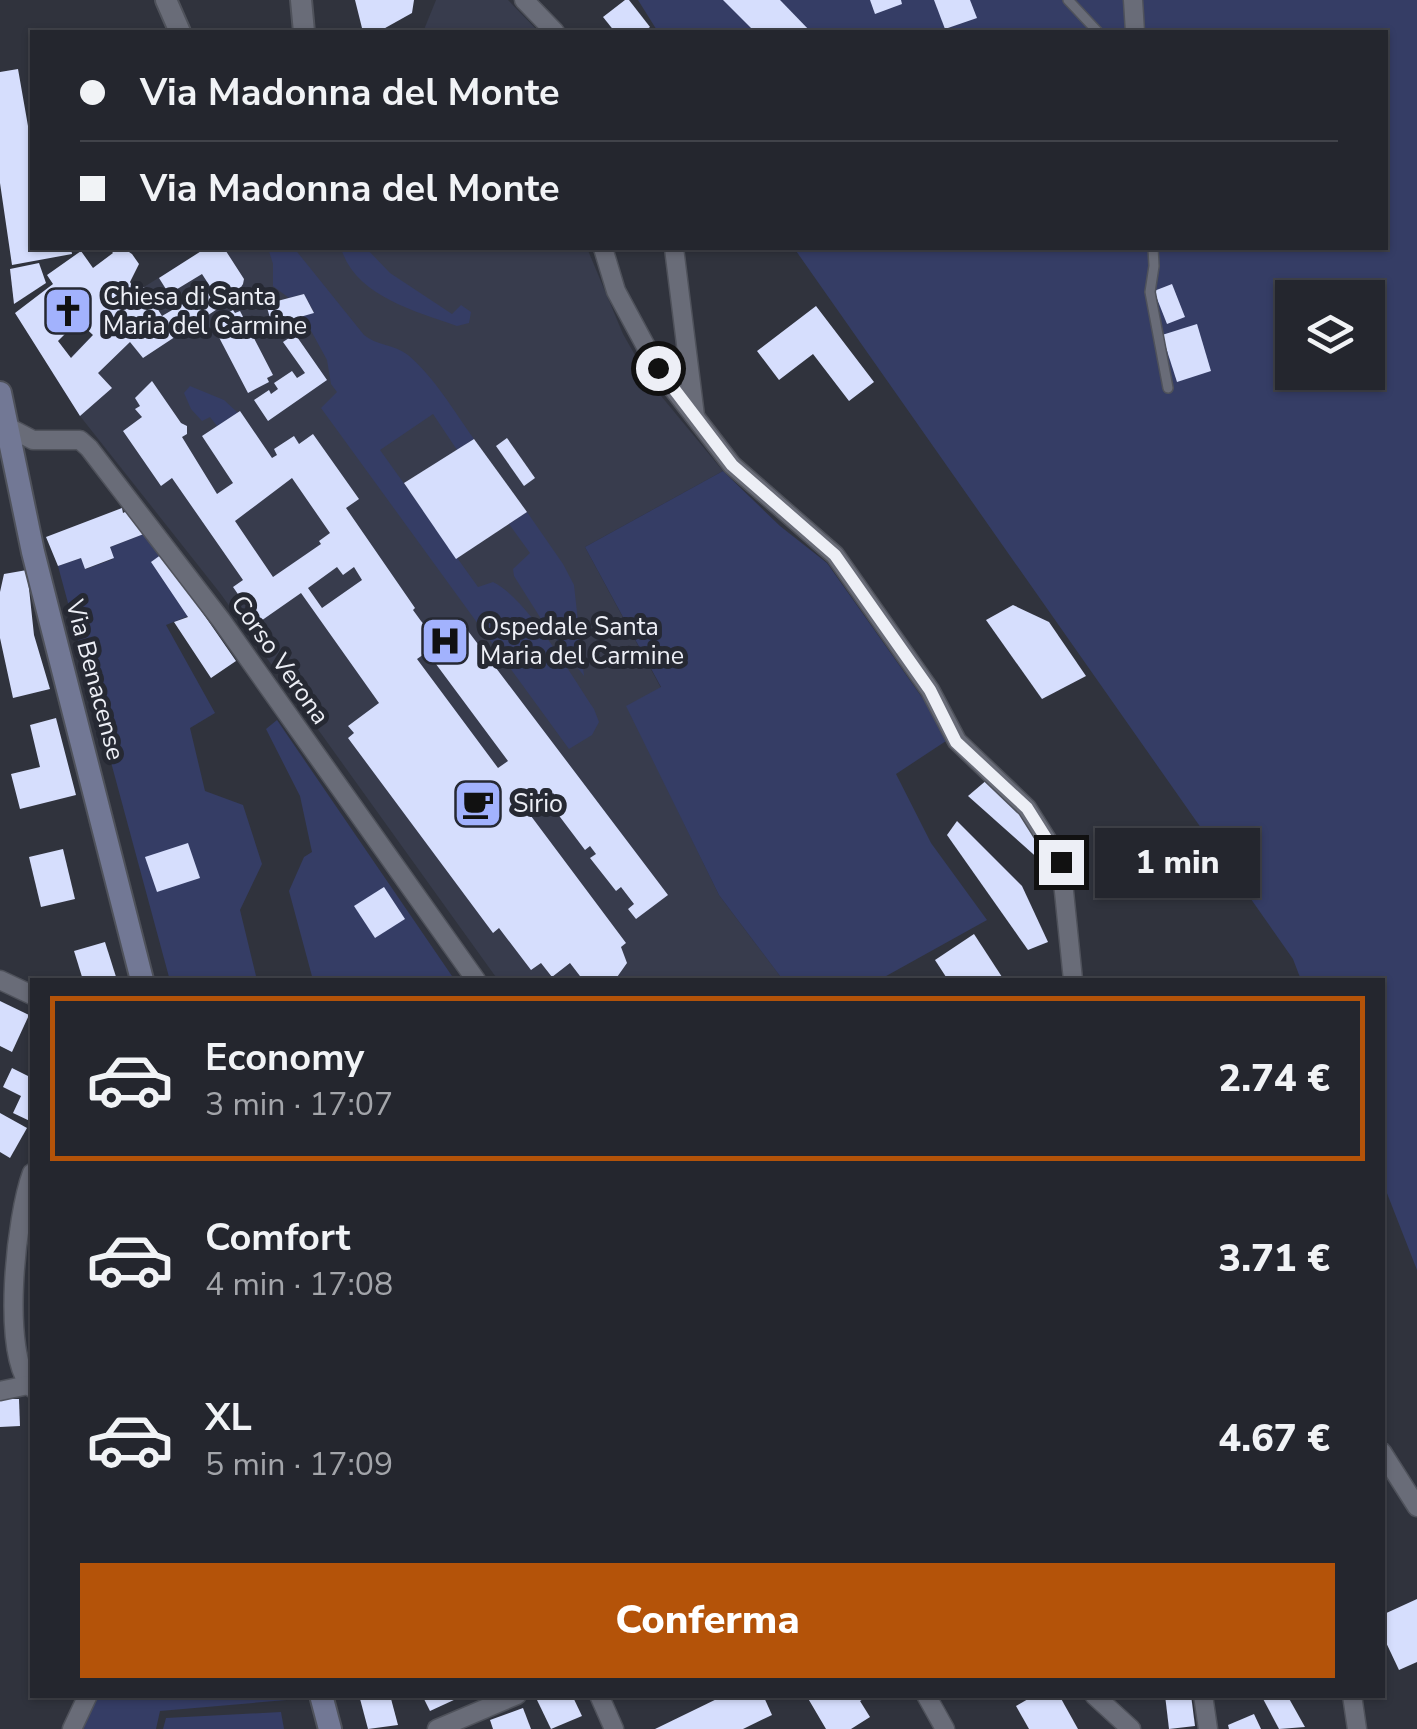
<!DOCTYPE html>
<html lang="it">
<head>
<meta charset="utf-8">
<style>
	body { margin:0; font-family:"Nunito Sans",sans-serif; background:#30323a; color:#f1f3f6; height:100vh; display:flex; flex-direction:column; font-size:38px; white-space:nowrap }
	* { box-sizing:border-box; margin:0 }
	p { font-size:32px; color:#a3a5aa }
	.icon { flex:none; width:55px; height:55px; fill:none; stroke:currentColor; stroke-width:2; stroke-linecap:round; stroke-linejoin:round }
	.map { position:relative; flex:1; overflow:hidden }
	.side { position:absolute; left:30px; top:978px; width:1355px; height:720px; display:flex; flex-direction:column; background:#24262e; border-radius:0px; box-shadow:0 2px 8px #0004,0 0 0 2px #41434a }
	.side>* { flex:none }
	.hud { position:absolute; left:30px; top:30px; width:1358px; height:220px; border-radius:0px; box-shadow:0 2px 8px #0004,0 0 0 2px #41434a; display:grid; align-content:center; height:220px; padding:0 50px; background:#24262e }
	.tools { position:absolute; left:1275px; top:280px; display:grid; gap:20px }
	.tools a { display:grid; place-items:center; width:110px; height:110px; border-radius:0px; background:#24262e; box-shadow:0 2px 8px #0004,0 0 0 2px #41434a; font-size:50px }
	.end { position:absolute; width:45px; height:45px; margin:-22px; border:12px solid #edeff6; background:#111; box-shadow:0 0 0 5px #111 }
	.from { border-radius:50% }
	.bubble { position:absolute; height:70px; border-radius:0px; background:#24262e; box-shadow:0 2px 8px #0004,0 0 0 2px #41434a; font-size:32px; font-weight:800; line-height:70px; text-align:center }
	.hud b { display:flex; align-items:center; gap:35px; height:95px; font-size:38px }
	.hud b+b { border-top:2px solid #41434a }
	.hud i { width:25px; height:25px; background:#f1f3f6 }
	ul { padding:18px 0 0; list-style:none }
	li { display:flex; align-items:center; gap:30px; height:165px; margin:0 20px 15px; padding:0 30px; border:5px solid transparent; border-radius:0px }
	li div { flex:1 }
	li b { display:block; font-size:38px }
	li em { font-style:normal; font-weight:800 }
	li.selected { border-color:#b45309 }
	li>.icon { width:90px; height:90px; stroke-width:1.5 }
	.action { display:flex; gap:20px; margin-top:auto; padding:20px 50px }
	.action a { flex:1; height:115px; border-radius:0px; background:#b45309; color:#fff; font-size:40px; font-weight:800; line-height:115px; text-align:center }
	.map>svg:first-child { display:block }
</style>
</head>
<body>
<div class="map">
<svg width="1417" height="1729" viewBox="0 0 1417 1729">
	<rect width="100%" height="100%" fill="#30333d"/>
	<g fill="#383c4d" fill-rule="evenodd">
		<path d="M436,0H508L539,32H423Z"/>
		<path d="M206,248H587L623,334L652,385L723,471L585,547L661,688L627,706L719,895L783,980H498L220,593L80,416L53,374L136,292ZM474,439L527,512L456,559Z"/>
	</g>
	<g fill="#353d65" fill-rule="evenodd">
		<path d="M638,0H1417V1270L1383,1183L1382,980H1301L1293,959L794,248H1385V32H658ZM1292,298H1368V372H1292Z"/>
		<path d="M268,248H294L364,335C377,346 394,344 408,355C434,377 454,411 474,439L457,450L433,414L380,450L478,587L493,582C527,598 571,675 594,709L599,722L592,735L569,749L321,408L337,392L331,384L327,360L303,316L314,312L304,294L289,298L273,286V264Z"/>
		<path d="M341,248H366L390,273L452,314L461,305L471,312L469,323L457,326C415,311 355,296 341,248Z"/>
		<path d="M190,386L224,400L238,413L217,426L210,417L202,421L191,409L184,393Z"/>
		<path d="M723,471L780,526L827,563L938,720L946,741L896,774L931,843L987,920L879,980H783L719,895L626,706L661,687L585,547Z"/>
		<path d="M527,512L563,564L574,585L584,676L543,622L514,576L513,569L530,553L509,524Z"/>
		<path d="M149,532L201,611L166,625L215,713L190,728L205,791L243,805L262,864L240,910L257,980L169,977L58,566L81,558L86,569L113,559L110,547Z"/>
		<path d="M277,720L454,979L313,980L289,891L304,857L312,852L300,796L266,729Z"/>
		<path d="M96,1695H309L310,1698L160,1711L156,1729H81Z"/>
		<path d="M281,1712L284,1729H163L166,1718Z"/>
	</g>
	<g fill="#d6defd" fill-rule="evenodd">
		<path d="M355,0H414L412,13L378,32H363Z"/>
		<path d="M625,0H629L650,27L643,32H615L603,17Z"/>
		<path d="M723,0H780L811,32H755Z"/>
		<path d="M870,0H901L902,4L875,14Z"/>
		<path d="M934,0H970L977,18L945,29Z"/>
		<path d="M18,69L28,126L32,125V248H71L72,254L12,265L0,183V72Z"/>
		<path d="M109,248H123L132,254L139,264L130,282L136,292L144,287L162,316L184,303L186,307L213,291L202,274L169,294L159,278L206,248H224L244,279L243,284L234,298L143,358L130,342L98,373L112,388L80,416L15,313L53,284L47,275L81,251L93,268L113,253ZM78,321L93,335L71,358L58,341Z"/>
		<path d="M39,263L46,283L14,304L10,269Z"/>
		<path d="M1172,284L1185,317L1167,324L1154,291Z"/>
		<path d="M304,294L314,313L272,325L266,304Z"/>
		<path d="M816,306L874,382L849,401L813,354L779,380L757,351Z"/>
		<path d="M233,310L235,313L240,311L273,375L267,378L269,382L248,393L211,322Z"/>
		<path d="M1197,324L1211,371L1177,382L1162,335Z"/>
		<path d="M295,334L327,380L268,421L254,400L269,390L271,394L278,389L274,383L292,371L297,378L305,373L283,342Z"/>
		<path d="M152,381L181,423L187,426V434L182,437L217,494L233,483L202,436L240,411L272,458L277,455L274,449L294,436L299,444L313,434L359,499L346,508L415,608L413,610L421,621L438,641L462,623L668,895L636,919L628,909L634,904L621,887L616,891L590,858L596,854L590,846L585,850L554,809L562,804L553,793L528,812L626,943L621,947L627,963L615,980H583L570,963L552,977L541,963L531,970L499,928L493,933L348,738L354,733L348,726L379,703L301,593L258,623L233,587L243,580L172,478L161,486L123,431L142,417L135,409L140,406L135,398ZM292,478L330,533L319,541L321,544L273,577L235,521ZM337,567L343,575L354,567L362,580L322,608L308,588ZM427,652L508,761L498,768L417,659Z"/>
		<path d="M507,438L535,478L524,486L496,446Z"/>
		<path d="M474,439L527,512L456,559L404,483Z"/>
		<path d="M122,508L123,513L133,508L149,532L110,547L114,558L85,569L81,558L58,566L46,537Z"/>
		<path d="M162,554L236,661L211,678L174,622L188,617L151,562Z"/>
		<path d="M27,570L34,635L50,689L13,698L0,638V592L4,574Z"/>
		<path d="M1013,605L1049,622L1086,676L1042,699L986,620Z"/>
		<path d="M56,718L76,795L20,809L11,774L40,767L30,725Z"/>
		<path d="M988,779L1026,810L1055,855L1042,862L968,796Z"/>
		<path d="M957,821L1022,886L1048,942L1028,950L947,835Z"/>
		<path d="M188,843L200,878L157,892L145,857Z"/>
		<path d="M63,849L75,899L41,907L29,857Z"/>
		<path d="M384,887L405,919L375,938L354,906Z"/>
		<path d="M974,934L1004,980H948L935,960Z"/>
		<path d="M105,942L117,980H83L74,951Z"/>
		<path d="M0,1001L29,1015L12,1052L0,1046Z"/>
		<path d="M12,1068L32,1078V1122L13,1113L21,1096L3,1087Z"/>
		<path d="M0,1113L27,1128L10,1158L0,1152Z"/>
		<path d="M0,1399H19L20,1426L0,1427Z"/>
		<path d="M1417,1599V1662L1399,1670L1382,1634V1615Z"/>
		<path d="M359,1695H390L398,1725L368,1729Z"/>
		<path d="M422,1695H454L456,1699L430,1711Z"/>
		<path d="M548,1695H572L582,1716L551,1729L537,1700Z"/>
		<path d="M725,1695H763L772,1715L743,1729H655Z"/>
		<path d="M806,1695H870L860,1701L870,1717L851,1729H826Z"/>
		<path d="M1035,1695H1059L1078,1729H1029L1016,1706Z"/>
		<path d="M1165,1695H1191L1195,1726L1169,1729Z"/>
		<path d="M1261,1695H1287L1305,1727L1279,1729Z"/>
		<path d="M523,1708L531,1729H493L490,1720Z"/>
		<path d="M1254,1714L1261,1729H1229L1228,1725Z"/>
	</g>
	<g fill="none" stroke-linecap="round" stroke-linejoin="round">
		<g stroke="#4f525b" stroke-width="12">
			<g id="service">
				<path d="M1068,0L1098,32"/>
				<path d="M1153,248L1154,266L1150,292L1168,388"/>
			</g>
		</g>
		<g stroke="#4f525b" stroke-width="21">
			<g id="minor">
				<path d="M524,0L555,32"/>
				<path d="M1133,0L1135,32"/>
				<path d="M603,248L616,291L658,369L732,465L835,555L930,690L957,741L1027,808L1061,862L1073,980"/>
				<path d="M674,248L695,416"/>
				<path d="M6,426L33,440H80L89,448L221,620L476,980"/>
				<path d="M0,980L32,995"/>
				<path d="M32,1173C16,1216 0,1355 32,1388"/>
				<path d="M0,1391L28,1385"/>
				<path d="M1382,1452L1417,1507"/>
				<path d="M599,1695L614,1729"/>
				<path d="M926,1695L945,1729"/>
				<path d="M1094,1695L1131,1729"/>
				<path d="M1203,1695L1208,1729"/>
				<path d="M1352,1695L1357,1729"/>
				<path d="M72,1729L88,1695"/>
				<path d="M437,1729L517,1695"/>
			</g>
		</g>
		<g stroke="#4f525b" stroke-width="24">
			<g id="tertiary">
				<path d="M166,0L180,32"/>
				<path d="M301,0L304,32"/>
			</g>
		</g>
		<g stroke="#4f525b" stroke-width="26">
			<g id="secondary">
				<path d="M0,393L33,552L142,980"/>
				<path d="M321,1695L330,1729"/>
			</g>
		</g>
		<use href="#service" stroke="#696c78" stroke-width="9"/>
		<use href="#minor" stroke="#696c78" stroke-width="18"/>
		<use href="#tertiary" stroke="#696c78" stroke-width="20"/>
		<use href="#secondary" stroke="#727895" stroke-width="22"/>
	</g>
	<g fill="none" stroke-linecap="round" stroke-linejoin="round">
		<path stroke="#edeff6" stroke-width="12" d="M658,368L732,465L835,555L930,690L956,742L1027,808L1061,862"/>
	</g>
	<defs>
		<g id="church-square" transform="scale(2.5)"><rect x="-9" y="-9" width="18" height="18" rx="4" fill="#a2b2fd" stroke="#262933"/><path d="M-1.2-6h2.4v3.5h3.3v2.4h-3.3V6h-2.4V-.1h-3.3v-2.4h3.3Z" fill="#111"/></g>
		<g id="hospital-square" transform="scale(2.5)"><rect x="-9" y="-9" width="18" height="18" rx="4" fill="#a2b2fd" stroke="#262933"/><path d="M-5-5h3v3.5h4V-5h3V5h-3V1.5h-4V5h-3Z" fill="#111"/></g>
		<g id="cafe-square" transform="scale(2.5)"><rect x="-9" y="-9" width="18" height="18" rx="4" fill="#a2b2fd" stroke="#262933"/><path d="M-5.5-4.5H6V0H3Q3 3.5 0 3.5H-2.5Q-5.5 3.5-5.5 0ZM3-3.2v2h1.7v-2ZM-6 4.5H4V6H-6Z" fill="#111"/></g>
	</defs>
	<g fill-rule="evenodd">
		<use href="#church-square" x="68" y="311"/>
		<use href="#hospital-square" x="445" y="641"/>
		<use href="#cafe-square" x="478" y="804"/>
	</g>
	<g text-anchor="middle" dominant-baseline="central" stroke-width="10" stroke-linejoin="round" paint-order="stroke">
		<g font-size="25" fill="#edeff6" stroke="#262933" text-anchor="start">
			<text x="103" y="297">Chiesa di Santa<tspan x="103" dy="29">Maria del Carmine</tspan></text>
			<text x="480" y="627">Ospedale Santa<tspan x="480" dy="29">Maria del Carmine</tspan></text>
			<text x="513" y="804">Sirio</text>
		</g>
		<g font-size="25" fill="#edeff6" stroke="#262933">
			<text transform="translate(280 660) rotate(55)">Corso Verona</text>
			<text transform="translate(95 680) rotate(75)">Via Benacense</text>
		</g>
	</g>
</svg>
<div class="tools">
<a><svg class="icon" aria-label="layers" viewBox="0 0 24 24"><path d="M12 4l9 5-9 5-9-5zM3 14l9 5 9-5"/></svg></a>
</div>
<i class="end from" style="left:658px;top:368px"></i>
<i class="end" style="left:1061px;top:862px"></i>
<div class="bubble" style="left:1095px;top:828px;width:165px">1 min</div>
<div class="hud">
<b><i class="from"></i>Via Madonna del Monte</b>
<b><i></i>Via Madonna del Monte</b>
</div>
<section class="side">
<ul>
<li class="selected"><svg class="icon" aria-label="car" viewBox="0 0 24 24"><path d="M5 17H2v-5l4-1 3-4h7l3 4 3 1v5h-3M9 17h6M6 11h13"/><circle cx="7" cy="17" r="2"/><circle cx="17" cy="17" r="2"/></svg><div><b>Economy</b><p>3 min · 17:07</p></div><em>2.74 €</em></li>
<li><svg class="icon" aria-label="car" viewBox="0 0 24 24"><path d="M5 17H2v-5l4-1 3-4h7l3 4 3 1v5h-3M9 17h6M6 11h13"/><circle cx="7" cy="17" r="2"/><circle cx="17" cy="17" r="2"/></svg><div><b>Comfort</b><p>4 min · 17:08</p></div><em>3.71 €</em></li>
<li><svg class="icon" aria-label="car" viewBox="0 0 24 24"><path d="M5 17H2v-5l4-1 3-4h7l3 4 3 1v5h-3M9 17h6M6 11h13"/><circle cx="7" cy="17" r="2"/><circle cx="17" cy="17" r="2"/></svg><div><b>XL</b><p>5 min · 17:09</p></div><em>4.67 €</em></li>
</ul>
<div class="action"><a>Conferma</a></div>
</section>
</div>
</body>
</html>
